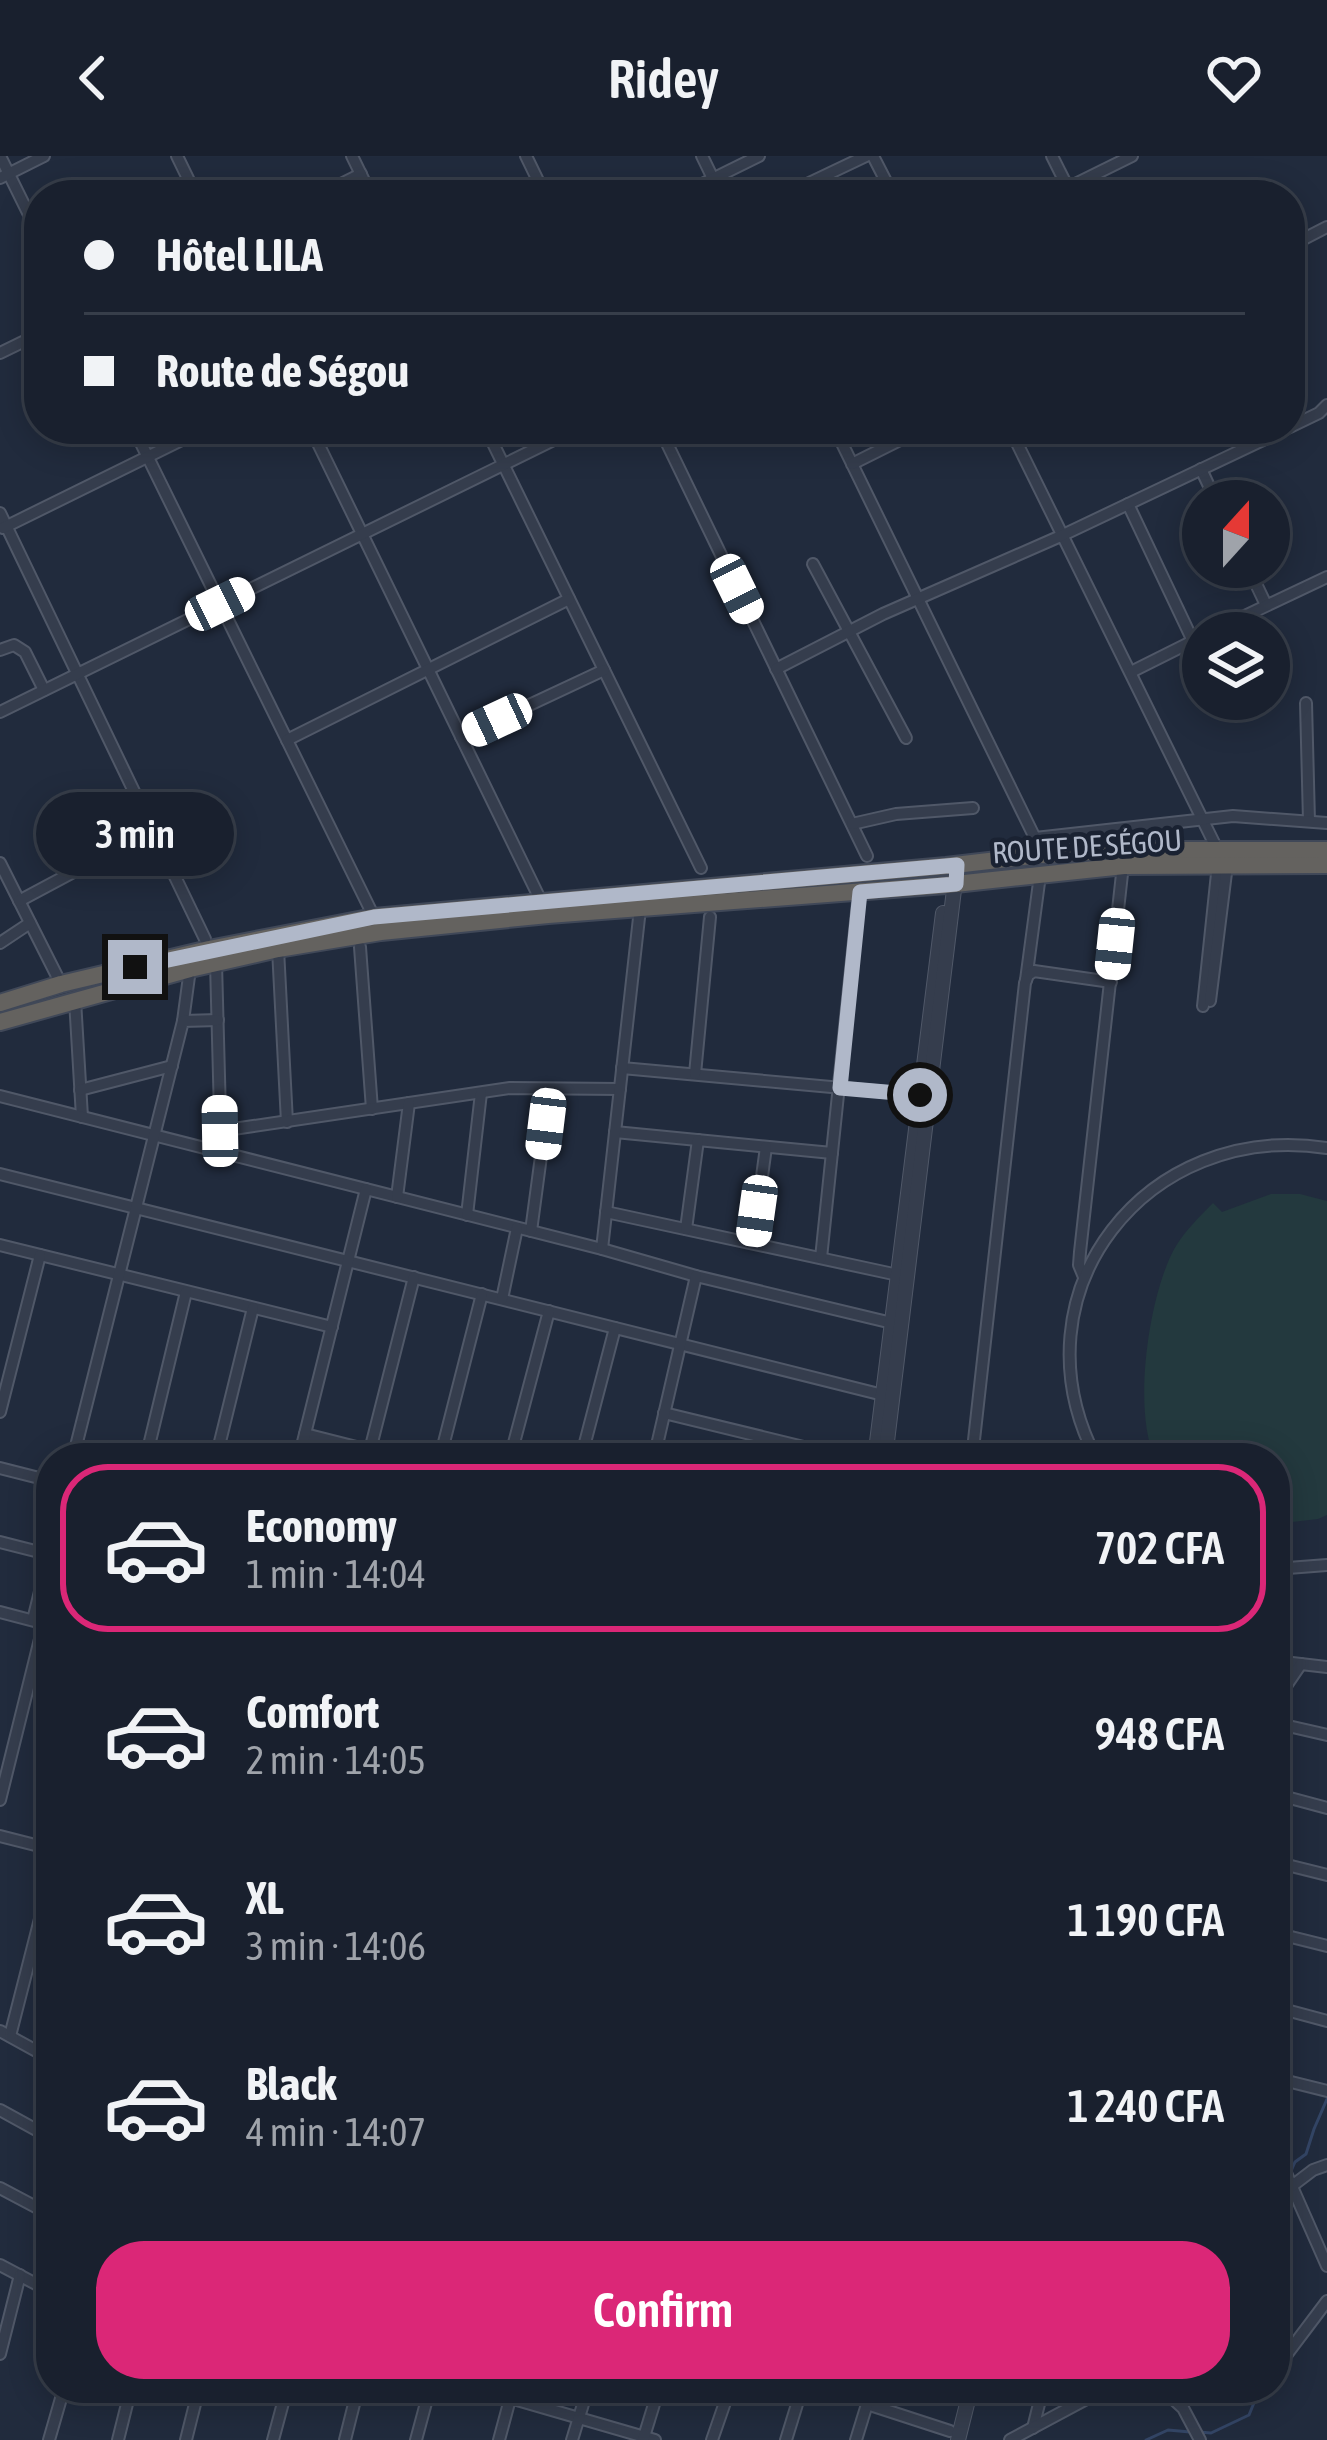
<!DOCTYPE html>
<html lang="en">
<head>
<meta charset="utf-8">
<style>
	body { margin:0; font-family:"Asap Condensed",sans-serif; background:#222836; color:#f1f3f6; height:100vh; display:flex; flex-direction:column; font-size:45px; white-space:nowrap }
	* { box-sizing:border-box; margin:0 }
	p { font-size:39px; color:#9fa3aa }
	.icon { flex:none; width:66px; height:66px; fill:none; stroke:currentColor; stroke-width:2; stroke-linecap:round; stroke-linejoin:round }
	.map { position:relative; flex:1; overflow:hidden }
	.drawer { position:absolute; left:36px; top:1287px; width:1254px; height:960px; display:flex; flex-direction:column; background:#19202e; border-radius:48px; box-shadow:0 6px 30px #0003,0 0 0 3px #373e4a }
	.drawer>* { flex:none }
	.guide { position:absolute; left:24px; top:24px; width:1281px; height:264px; border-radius:48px; box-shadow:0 6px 30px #0003,0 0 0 3px #373e4a; display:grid; align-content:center; height:264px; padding:0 60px; background:#19202e }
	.needle { width:78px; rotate:21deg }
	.buttons { position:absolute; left:1182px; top:324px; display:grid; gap:24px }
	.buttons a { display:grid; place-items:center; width:108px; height:108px; border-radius:50%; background:#19202e; box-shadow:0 6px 30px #0003,0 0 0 3px #373e4a; font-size:60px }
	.end { position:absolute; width:54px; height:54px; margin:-27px; border:15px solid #b0b8c9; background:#111; box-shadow:0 0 0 6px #111 }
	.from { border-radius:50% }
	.bubble { position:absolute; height:84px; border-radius:42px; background:#19202e; box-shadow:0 6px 30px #0003,0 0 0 3px #373e4a; font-size:39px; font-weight:600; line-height:84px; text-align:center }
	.car { position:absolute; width:36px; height:72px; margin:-36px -18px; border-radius:15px; box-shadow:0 0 9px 3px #0007; background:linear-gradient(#fff 24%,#345 0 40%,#fff 0 76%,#345 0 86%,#fff 0) }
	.guide b { display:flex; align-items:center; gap:42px; height:114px; font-size:45px }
	.guide b+b { border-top:3px solid #373e4a }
	.guide i { width:30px; height:30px; background:#f1f3f6 }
	ul { padding:21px 0 0; list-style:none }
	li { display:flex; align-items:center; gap:36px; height:168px; margin:0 24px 18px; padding:0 36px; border:6px solid transparent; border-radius:48px }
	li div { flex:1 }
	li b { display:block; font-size:45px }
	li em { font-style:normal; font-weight:600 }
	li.active { border-color:#db2777 }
	li>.icon { width:108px; height:108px; stroke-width:1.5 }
	.action { display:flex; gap:24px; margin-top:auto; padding:24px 60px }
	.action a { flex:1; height:138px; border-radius:48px; background:#db2777; color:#fff; font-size:48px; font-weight:600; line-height:138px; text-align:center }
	header { display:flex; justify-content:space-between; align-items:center; height:156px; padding:0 60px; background:#19202e; font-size:54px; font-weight:600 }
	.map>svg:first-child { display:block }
</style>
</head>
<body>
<header><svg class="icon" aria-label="back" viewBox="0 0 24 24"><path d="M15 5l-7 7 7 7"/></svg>Ridey<svg class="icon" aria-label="heart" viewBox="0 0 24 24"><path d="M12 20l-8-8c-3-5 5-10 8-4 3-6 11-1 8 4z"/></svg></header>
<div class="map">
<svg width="1327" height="2284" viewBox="0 0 1327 2284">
	<rect width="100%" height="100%" fill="#212b3d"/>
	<path fill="#23393e" d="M1271,1038H1300L1327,1045V1359L1318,1363L1275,1368V1302H1155C1132,1254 1149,1135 1176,1090C1186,1074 1200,1060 1213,1047L1222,1056Z"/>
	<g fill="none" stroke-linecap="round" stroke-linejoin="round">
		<g stroke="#334565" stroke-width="3">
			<path d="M1291,2015L1295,2006L1306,1998L1314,1973L1327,1943"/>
			<path d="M1275,2049L1285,2029"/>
			<path d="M1199,2276L1211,2277L1249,2259L1260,2232"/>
			<path d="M1146,2284L1168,2274L1190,2276"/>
		</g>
		<g stroke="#505868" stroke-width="14">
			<g id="minor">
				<path d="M0,0L39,79"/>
				<path d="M177,0L196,39"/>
				<path d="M352,0L371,39"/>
				<path d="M526,0L545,39"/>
				<path d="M702,0L721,39"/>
				<path d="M873,0L893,39"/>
				<path d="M1052,0L1068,32"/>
				<path d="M0,22L44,0"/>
				<path d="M319,39L361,18"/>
				<path d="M680,39L759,0"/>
				<path d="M784,39L866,0"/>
				<path d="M1053,39L1132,0"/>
				<path d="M1290,90L1327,71"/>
				<path d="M0,197L39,178"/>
				<path d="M1290,271L1319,257L1327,249"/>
				<path d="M134,273L374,761"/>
				<path d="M311,273L541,745"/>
				<path d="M486,273L701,712"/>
				<path d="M660,273L867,700"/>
				<path d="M835,273L1035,682L1040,699"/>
				<path d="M1010,273L1217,693L1218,708L1203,850"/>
				<path d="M852,308L922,273"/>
				<path d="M1201,313L1216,345"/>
				<path d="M1128,348L1193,485"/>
				<path d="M0,357L205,783"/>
				<path d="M3,372L204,273"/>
				<path d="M813,408L906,582"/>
				<path d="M1248,411L1266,449"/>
				<path d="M1209,477L1327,421"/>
				<path d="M0,494L14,489L25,496L44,534"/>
				<path d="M776,513L883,458L1063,379L1286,273"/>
				<path d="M1131,516L1195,484"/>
				<path d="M1306,547L1309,665"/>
				<path d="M0,556L576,273"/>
				<path d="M461,581L604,514"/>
				<path d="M287,584L569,443"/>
				<path d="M852,668L896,658L973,652"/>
				<path d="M1035,682L1233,660L1327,667"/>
				<path d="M0,707L61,828"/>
				<path d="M19,745L152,674"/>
				<path d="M0,787L30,767"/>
				<path d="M360,791L372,953"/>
				<path d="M278,793L287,966"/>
				<path d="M216,807L221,996"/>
				<path d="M1026,824L1040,719"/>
				<path d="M75,844L82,961"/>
				<path d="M1210,845L1227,709"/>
				<path d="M183,865L190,813"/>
				<path d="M622,912L920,939"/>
				<path d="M695,918L710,761"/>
				<path d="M80,934L172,910"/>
				<path d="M0,940L602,1093L696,1120L892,1167"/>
				<path d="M220,975L510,932L620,933"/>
				<path d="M615,976L832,997"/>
				<path d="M0,1018L883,1239"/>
				<path d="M397,1041L409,947"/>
				<path d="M606,1056L898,1119"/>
				<path d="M467,1059L481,937"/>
				<path d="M686,1073L698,984"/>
				<path d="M531,1075L550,933"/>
				<path d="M753,1087L766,991"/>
				<path d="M0,1089L332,1171"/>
				<path d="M602,1093L640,753"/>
				<path d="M821,1102L859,737"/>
				<path d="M1084,1121L1079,1109L1080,1096L1123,709"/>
				<path d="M502,1143L517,1072"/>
				<path d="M0,1256L40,1099"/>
				<path d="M664,1257L849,1302"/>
				<path d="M305,1278L400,1302"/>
				<path d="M73,1302L183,865L218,864"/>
				<path d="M146,1302L186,1136"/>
				<path d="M216,1302L253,1152"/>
				<path d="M299,1302L366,1033"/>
				<path d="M368,1302L414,1121"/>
				<path d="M440,1302L482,1138"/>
				<path d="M510,1302L549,1155"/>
				<path d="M581,1302L615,1172"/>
				<path d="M654,1302L696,1120"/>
				<path d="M972,1302L1025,827L1028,819L1034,815L1111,826"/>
				<path d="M1096,1302C1010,1136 1147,964 1327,992"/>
				<path d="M0,1312L51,1325"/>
				<path d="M0,1386L51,1399"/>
				<path d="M1275,1413L1327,1409"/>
				<path d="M0,1456L38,1466"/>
				<path d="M33,1464L51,1391"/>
				<path d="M1275,1505L1327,1511"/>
				<path d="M1275,1546L1301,1508"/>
				<path d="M1275,1567L1327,1579"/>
				<path d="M1275,1638L1327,1652"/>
				<path d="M0,1644L44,1467"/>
				<path d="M0,1680L51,1693"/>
				<path d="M1275,1706L1327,1719"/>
				<path d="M1275,1777L1327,1790"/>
				<path d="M1275,1851L1327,1865"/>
				<path d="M0,1875L51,1903"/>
				<path d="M10,1880L51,1720"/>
				<path d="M1275,1922L1327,1935"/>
				<path d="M0,1954L51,1982"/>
				<path d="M1275,1992L1327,2110"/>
				<path d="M1292,2030L1313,2014L1327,2009"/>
				<path d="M0,2032L51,2059"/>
				<path d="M0,2109L51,2136"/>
				<path d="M0,2198L20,2119"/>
				<path d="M1281,2206L1327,2145"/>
				<path d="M1161,2232L1183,2252L1200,2284"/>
				<path d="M510,2242L655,2284"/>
				<path d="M867,2248L950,2275"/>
				<path d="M1033,2272L1043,2232"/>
				<path d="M49,2284L64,2232"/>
				<path d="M118,2284L131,2232"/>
				<path d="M186,2284L199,2232"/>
				<path d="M273,2284L287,2232"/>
				<path d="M345,2284L358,2232"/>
				<path d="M416,2284L430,2232"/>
				<path d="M499,2284L513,2232"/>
				<path d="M572,2284L588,2232"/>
				<path d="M643,2284L659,2232"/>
				<path d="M712,2284L730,2232"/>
				<path d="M786,2284L802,2232"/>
				<path d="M856,2284L872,2232"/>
				<path d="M1010,2284L1107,2232"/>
			</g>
		</g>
		<g stroke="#505868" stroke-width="16">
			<g id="tertiary">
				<path d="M875,1302L943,757"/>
				<path d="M885,1302L957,709"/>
				<path d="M958,2284L971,2232"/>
			</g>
		</g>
		<g stroke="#404858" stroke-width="20">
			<g id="trunk">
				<path d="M0,847L61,828L209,793L374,761L946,710L1040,699L1122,694H1327"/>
				<path d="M0,866L190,813L278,793L381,776L548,759L946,729L1124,710L1327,709"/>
			</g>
		</g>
		<use href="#minor" stroke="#353d4d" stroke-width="10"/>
		<use href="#tertiary" stroke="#353d4d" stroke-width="14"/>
		<use href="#trunk" stroke="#64625f" stroke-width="16"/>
	</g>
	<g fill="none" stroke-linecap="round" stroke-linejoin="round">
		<path stroke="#b0b8c9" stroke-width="15" d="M135,811L374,761L957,709L956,728L860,736L840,932L920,939"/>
	</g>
	<g text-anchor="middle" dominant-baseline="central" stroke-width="9" stroke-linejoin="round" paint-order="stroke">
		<g font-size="30" fill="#b0b8c9" stroke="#1a2232">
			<text transform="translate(1087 690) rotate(-4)">ROUTE DE SÉGOU</text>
		</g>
	</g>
</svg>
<div class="buttons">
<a><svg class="needle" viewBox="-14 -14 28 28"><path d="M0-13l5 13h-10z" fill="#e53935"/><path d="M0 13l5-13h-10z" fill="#9fa3aa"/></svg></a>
<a><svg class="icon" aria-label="layers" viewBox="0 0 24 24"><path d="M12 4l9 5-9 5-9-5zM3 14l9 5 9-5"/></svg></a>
</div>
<i class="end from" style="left:920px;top:939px"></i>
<i class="end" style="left:135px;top:811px"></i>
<div class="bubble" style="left:36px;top:636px;width:198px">3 min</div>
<i class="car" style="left:737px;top:433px;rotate:154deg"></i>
<i class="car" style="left:220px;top:448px;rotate:64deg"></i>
<i class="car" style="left:497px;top:564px;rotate:245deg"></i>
<i class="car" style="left:1115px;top:788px;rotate:186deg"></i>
<i class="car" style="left:546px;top:968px;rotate:187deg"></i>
<i class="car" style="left:220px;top:975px;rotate:359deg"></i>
<i class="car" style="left:757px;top:1055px;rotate:188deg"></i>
<div class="guide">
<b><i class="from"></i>Hôtel LILA</b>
<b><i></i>Route de Ségou</b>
</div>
<section class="drawer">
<ul>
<li class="active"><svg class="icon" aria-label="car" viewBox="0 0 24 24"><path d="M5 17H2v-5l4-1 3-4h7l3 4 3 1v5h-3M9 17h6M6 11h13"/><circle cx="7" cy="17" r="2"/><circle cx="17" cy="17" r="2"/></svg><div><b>Economy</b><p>1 min · 14:04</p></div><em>702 CFA</em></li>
<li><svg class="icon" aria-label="car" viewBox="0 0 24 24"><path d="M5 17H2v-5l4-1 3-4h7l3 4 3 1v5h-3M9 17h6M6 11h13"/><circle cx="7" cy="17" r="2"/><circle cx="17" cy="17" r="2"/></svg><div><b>Comfort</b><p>2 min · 14:05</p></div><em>948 CFA</em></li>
<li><svg class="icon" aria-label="car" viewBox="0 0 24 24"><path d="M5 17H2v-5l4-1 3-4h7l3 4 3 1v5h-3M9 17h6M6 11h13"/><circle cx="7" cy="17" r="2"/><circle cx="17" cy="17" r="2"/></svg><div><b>XL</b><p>3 min · 14:06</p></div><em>1 190 CFA</em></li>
<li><svg class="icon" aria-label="car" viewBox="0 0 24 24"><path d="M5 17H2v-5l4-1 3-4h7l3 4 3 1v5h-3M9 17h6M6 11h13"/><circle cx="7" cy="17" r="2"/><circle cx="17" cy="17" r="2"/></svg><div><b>Black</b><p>4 min · 14:07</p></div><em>1 240 CFA</em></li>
</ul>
<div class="action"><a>Confirm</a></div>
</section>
</div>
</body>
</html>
